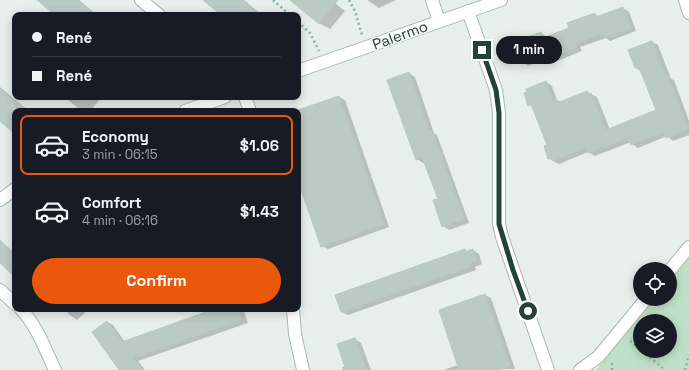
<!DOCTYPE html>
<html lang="en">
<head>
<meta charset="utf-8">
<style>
	body { margin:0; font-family:"Space Grotesk",sans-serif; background:#242831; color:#f1f3f6; height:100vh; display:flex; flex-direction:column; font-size:15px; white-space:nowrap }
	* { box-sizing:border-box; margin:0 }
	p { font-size:13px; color:#9ea1a6 }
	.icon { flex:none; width:22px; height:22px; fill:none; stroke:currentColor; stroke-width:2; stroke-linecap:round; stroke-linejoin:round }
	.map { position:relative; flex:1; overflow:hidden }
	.side { position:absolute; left:12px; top:108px; width:289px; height:204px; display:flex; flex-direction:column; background:#171b24; border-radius:8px; box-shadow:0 2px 10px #0003 }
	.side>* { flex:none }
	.guide { position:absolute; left:12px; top:12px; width:289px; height:88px; border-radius:8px; box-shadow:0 2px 10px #0003; display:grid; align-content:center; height:88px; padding:0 20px; background:#171b24 }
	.fabs { position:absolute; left:633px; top:262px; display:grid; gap:8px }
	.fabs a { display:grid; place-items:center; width:44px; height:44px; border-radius:50%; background:#171b24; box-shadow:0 2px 10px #0003; font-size:20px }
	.end { position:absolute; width:18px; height:18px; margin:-9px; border:5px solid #24423a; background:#fff; box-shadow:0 0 0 2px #fff }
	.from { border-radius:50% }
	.bubble { position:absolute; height:28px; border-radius:14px; background:#171b24; box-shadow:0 2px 10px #0003; font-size:13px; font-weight:600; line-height:28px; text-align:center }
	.guide b { display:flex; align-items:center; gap:14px; height:38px; font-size:15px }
	.guide b+b { border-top:1px solid #363941 }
	.guide i { width:10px; height:10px; background:#f1f3f6 }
	ul { padding:7px 0 0; list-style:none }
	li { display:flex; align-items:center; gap:12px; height:60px; margin:0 8px 6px; padding:0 12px; border:2px solid transparent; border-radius:8px }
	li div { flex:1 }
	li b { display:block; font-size:15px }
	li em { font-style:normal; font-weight:600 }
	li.on { border-color:#ea580c }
	li>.icon { width:36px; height:36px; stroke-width:1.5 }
	.action { display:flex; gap:8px; margin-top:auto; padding:8px 20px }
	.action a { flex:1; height:46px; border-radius:24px; background:#ea580c; color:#fff; font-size:16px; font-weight:600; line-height:46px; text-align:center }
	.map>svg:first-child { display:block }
</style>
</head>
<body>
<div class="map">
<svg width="689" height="370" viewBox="0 0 689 370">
	<rect width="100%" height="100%" fill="#e6efeb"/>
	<path fill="#bfe0c8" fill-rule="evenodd" d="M689,258V370H596L655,299H670V281ZM640,321H670V351H640Z"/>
	<g fill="#0003">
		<path d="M38,0H79L97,15H56Z"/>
		<path d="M204,0H244L262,15H223Z"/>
		<path d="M291,0H331L345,11L330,29L319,23Z"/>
		<path d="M367,0H396L379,8Z"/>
		<path d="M623,8L629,12L636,31L610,41L606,38L580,47L582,51L557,61L551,57L528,66L522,62L541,33L547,37L570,28L594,14L600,17Z"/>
		<path d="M652,42L658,45L671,79L674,80L689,121V135L673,141L667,136L638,148L632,144L631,142L595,156L588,152L559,164L549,159L545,147L548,146L534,107L529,105L546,82L552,86L557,100L561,102L587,92L597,97L610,130L657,111L642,72L636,68L629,51Z"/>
		<path d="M409,73L415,77L434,133L437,135L469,223L449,230L443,226L439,199L425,162L423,163L417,159Z"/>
		<path d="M0,87L29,111H15V132L0,120Z"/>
		<path d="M64,97H102L90,111H82Z"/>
		<path d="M339,97L345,100L389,227L328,249L322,246L298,178V111Z"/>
		<path d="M465,250L468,252L473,250L479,254L482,264L475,267L476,270L348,315L342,312Z"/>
		<path d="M485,295L491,298L515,369L443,370L458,365Z"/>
		<path d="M64,309H89L77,320L71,316Z"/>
		<path d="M217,309H243L248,323L138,361L145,370H120L107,322L113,325L125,342Z"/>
		<path d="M355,339L361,343L371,370H343L342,367L345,366Z"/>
	</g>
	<g fill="#bbcac4" stroke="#b8c9c2">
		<path d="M37,0H77L95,15H55Z"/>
		<path d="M203,0H242L261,15H221Z"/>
		<path d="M290,0H338L319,24Z"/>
		<path d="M623,7L631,28L604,38L602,34L575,44L577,48L550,58L548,53L521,63L514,42L541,32L543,38L569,28L567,23L595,13L596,17Z"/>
		<path d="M652,41L666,76L668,75L688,129L666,138L664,132L631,145L628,138L588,153L586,148L553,161L551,158L548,159L544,146L547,145L538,122L531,104L528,106L524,93L527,92L526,89L546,81L552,100L556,98L557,103L587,91L589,94L591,93L606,130L656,110L639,67L635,68L628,50Z"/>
		<path d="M409,72L429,131L432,130L464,219L442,227L433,200L438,199L422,157L416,160L387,80Z"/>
		<path d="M0,89L27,111H15V134L0,121Z"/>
		<path d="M339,96L384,224L321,247L298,181V110Z"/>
		<path d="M0,240L15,254V277L0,263Z"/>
		<path d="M465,249V252L473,249L477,261L470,263L471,267L341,312L335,295Z"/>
		<path d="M485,294L510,366L498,370H459L439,310Z"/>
		<path d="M214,309H239L242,320L133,358L142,370H119L92,332L107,321L122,342Z"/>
		<path d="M355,338L366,370H346L337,344Z"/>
	</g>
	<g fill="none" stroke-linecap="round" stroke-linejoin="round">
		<g stroke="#a8b8b2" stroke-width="14">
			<g id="minor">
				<path d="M141,0L159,15"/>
				<path d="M432,0L439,21"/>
				<path d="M685,0L689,13"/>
				<path d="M468,11L496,90L499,113V224L502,237L548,370"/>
				<path d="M298,71L501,0"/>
				<path d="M245,97L250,111"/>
				<path d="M185,111L225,97"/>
				<path d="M0,200L15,189"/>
				<path d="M670,270L689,247"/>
				<path d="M0,290L15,304"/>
				<path d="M21,309C37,326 45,349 55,370"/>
				<path d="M293,309L295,334L303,370"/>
				<path d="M580,370L598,357L646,299"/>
			</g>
		</g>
		<g stroke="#86b3a5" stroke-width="2.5" stroke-dasharray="2 3" stroke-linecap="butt">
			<path d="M273,0L290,15"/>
			<path d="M349,0L355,11L362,35"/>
			<path d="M298,22L310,33L319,51"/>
			<path d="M670,290L677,282"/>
			<path d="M630,341L640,349"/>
			<path d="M642,351L665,370"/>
			<path d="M612,370V362"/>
			<path d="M685,370L689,355"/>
		</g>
		<use href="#minor" stroke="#fff" stroke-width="12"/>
	</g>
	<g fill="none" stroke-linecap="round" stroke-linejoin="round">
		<path stroke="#24423a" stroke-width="5" d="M482,50L496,90L499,113V224L513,270L528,311"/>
	</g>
	<g text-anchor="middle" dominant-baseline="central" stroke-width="3" stroke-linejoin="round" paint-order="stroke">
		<g font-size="15" fill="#24423a" stroke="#f7fbf9">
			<text transform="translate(400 35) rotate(-20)">Palermo</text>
		</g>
	</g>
</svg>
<div class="fabs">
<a><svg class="icon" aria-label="locate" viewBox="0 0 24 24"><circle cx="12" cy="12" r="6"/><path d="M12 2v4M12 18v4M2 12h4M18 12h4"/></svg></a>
<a><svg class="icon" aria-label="layers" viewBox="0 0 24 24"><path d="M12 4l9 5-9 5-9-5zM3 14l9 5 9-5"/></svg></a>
</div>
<i class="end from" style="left:528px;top:311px"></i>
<i class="end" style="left:482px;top:50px"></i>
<div class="bubble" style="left:496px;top:36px;width:66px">1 min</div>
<div class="guide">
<b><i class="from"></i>René</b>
<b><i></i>René</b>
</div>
<section class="side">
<ul>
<li class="on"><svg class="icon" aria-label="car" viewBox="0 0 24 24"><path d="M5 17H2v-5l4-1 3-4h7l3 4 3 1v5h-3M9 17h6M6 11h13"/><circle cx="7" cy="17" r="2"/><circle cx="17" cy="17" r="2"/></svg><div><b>Economy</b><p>3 min · 06:15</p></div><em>$1.06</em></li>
<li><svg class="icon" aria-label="car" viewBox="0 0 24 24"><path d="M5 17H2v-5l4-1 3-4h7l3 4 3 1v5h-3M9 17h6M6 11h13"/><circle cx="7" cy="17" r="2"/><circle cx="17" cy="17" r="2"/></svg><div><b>Comfort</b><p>4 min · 06:16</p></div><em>$1.43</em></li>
</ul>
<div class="action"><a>Confirm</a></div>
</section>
</div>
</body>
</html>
